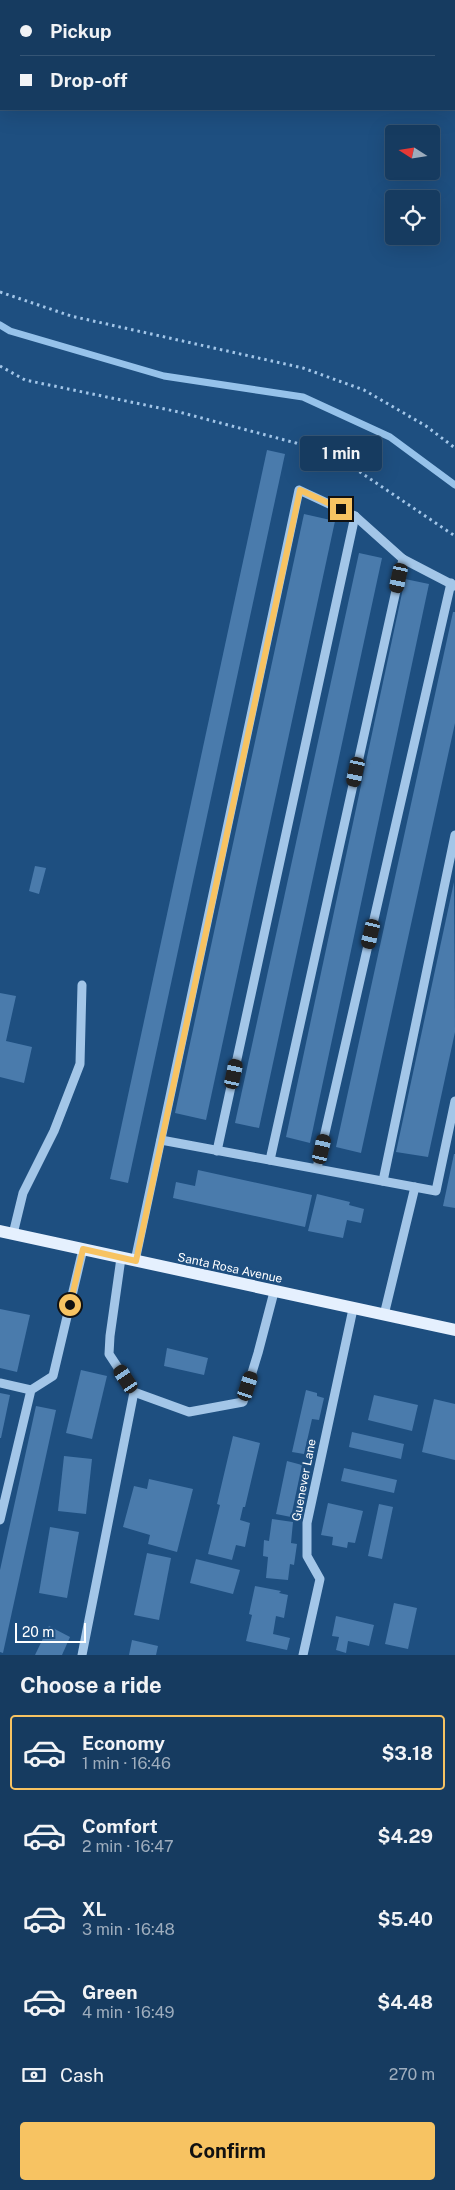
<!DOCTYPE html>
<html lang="en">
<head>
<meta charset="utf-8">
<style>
	body { margin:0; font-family:"Public Sans",sans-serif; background:#234669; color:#f1f3f6; height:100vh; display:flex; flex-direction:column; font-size:19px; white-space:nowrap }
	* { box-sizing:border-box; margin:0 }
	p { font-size:16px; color:#9eadbd }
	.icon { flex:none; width:28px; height:28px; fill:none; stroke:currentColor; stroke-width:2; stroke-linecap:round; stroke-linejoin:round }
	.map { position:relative; height:1655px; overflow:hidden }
	.details { display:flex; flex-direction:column; background:#163b60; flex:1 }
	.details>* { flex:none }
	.guide { position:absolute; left:0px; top:0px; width:455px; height:110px; box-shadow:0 5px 20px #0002,0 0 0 1px #355575; display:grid; align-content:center; height:110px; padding:0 20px; background:#163b60 }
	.needle { width:32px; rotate:282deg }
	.buttons { position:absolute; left:385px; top:125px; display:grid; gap:10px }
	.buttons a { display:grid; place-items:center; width:55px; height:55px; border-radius:5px; background:#163b60; box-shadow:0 5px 20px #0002,0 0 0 1px #355575; font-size:25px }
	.scale { position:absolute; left:15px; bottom:12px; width:71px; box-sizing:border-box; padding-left:5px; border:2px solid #fff; border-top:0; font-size:14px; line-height:18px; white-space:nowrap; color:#fff; -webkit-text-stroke:4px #1e4f80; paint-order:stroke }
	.end { position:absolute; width:22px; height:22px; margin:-11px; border:6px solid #f7c362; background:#111; box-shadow:0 0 0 2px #111 }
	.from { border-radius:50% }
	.bubble { position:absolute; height:35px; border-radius:5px; background:#163b60; box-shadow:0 5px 20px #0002,0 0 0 1px #355575; font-size:16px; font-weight:700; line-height:35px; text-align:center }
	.car { position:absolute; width:15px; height:30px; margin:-15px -8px; border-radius:6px; box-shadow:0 0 4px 1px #0007; background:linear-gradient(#222 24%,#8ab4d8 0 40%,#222 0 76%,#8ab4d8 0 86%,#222 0) }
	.guide b { display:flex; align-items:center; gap:18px; height:48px; font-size:19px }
	.guide b+b { border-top:1px solid #355575 }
	.guide i { width:12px; height:12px; background:#f1f3f6 }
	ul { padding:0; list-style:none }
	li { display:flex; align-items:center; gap:15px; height:75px; margin:0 10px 8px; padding:0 10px; border:2px solid transparent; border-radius:5px }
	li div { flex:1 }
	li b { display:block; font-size:19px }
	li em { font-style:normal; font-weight:700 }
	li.active { border-color:#f7c362 }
	li>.icon { width:45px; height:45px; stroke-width:1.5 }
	h2 { padding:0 20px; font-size:22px; line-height:60px }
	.pay { display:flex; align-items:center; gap:12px; height:55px; padding:0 20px; font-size:19px }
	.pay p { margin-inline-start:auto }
	.primary-button { display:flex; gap:10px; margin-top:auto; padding:10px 20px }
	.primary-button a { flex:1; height:58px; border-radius:5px; background:#f7c362; color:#111; font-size:20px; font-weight:700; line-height:58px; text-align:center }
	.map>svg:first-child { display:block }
</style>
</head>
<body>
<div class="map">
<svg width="455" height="1655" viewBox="0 0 455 1655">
	<rect width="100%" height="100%" fill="#1e4f80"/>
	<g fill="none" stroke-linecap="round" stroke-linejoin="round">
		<path stroke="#96c2ea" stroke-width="7" d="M0,325L10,331L164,376L303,397L390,437L455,485"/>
	</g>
	<g fill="#4a7bac">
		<path d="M267,450L285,454L128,1183L110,1179Z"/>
		<path d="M304,514L335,521L206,1120L175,1113Z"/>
		<path d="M359,553L382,558L259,1128L235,1123Z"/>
		<path d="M405,579L429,584L310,1143L286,1137Z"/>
		<path d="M453,612H455V723L361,1153L336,1147Z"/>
		<path d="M35,866L46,868L39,894L29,891Z"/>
		<path d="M454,882L455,1032L428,1157L396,1152Z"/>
		<path d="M0,993L16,996L6,1041L32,1047L24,1083L0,1077Z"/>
		<path d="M454,1154H455V1208L443,1206Z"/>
		<path d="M198,1170L312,1195L305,1227L173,1198L176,1182L195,1186Z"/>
		<path d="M317,1194L350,1202L349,1205L364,1209L361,1223L347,1220L343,1238L308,1231Z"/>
		<path d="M0,1309L30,1315L17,1372L0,1368Z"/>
		<path d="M167,1348L208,1358L204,1375L164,1366Z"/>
		<path d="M81,1370L107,1376L92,1439L66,1433Z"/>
		<path d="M306,1390L317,1393V1396L324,1398L319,1420L312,1419L304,1454L292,1452Z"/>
		<path d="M0,1393L10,1395L1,1438H0Z"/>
		<path d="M374,1395L418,1405L412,1431L368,1420Z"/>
		<path d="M434,1399L455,1404V1460L422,1452Z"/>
		<path d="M36,1406L56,1410L3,1653L0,1652V1570Z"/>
		<path d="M352,1432L404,1444L401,1459L349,1447Z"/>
		<path d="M233,1436L260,1443L245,1507H243L240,1520L250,1523L245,1547L236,1545L232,1560L208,1554L220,1505L217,1504Z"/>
		<path d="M64,1456L92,1459L86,1514L58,1511Z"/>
		<path d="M287,1461L302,1465L291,1517L276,1514Z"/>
		<path d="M344,1468L397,1480L394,1493L341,1481Z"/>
		<path d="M149,1479L193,1489L177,1552L148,1544L150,1535L123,1527L134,1486L147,1489Z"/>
		<path d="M328,1503L363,1511L355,1543L348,1542L347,1548L332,1545L333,1537L321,1535Z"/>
		<path d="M379,1504L393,1507L382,1559L368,1556Z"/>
		<path d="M272,1519L293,1522L291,1543L297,1544L294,1565L290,1564L288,1580L266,1578L268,1557L263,1556L264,1540L269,1541Z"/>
		<path d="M50,1527L79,1532L67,1598L39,1593Z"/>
		<path d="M147,1553L171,1558L159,1620L134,1615Z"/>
		<path d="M196,1559L240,1570L233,1594L190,1583Z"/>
		<path d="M255,1586L281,1591L279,1593L288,1595L284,1618L276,1616L273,1634L290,1638L287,1650L246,1641L252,1615L249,1614Z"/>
		<path d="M394,1603L417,1608L408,1649L385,1644Z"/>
		<path d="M336,1616L374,1625L369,1646L348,1641L346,1653L336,1650L339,1637L332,1636Z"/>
		<path d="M49,1626L70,1637L62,1655H35Z"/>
		<path d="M132,1640L158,1646L156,1655H129Z"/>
	</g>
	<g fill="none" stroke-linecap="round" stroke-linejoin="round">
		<g stroke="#a3c6e8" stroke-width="3" stroke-dasharray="2.5 4" stroke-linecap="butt">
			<path d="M0,292L71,316L303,368L364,390L426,426L455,448"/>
			<path d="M0,366L25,380L179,412L296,443L342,460L455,536"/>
		</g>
		<g stroke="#a3c6e8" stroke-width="9">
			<path d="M161,1140L436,1191L455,1101"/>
			<path d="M217,1151L355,516"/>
			<path d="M270,1160L403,559"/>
			<path d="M317,1168L451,583"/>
			<path d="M383,1181L455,835"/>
			<path d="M13,1234L23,1193L54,1131L80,1064L82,985"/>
			<path d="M121,1258L110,1336L109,1354L134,1392L189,1412L243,1402L258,1353L274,1292"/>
			<path d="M135,1261L299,490L355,516L403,559L455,586"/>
			<path d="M384,1315L415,1187"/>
			<path d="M0,1383L31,1390"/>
			<path d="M0,1520L31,1390L53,1376L83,1249"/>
			<path d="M82,1655L134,1392"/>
			<path d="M303,1655L320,1579L307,1556V1523L353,1309"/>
		</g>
		<path stroke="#e5f0fe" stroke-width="12" d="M0,1231L455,1330"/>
	</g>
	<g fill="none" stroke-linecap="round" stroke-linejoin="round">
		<path stroke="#f7c362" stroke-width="6" d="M70,1305L83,1249L136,1261L300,490L341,509"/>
	</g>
	<g text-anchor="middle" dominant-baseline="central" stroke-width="4.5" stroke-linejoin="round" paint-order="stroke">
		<g font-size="12" fill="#fff" stroke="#1e4f80">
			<text transform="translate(230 1268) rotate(12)">Santa Rosa Avenue</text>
			<text transform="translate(304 1480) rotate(-79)">Guenever Lane</text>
		</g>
	</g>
</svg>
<div class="buttons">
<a><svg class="needle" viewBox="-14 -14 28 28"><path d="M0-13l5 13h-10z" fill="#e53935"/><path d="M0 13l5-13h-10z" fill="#9eadbd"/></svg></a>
<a><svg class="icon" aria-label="locate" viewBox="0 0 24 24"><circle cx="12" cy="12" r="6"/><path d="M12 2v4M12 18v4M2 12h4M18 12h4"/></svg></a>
</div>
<div class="scale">20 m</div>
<i class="end from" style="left:70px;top:1305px"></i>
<i class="end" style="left:341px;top:509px"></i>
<div class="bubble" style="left:300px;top:436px;width:82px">1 min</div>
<i class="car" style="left:399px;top:578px;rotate:192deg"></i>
<i class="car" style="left:356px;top:772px;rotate:192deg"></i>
<i class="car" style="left:371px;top:934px;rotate:193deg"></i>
<i class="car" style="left:234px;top:1074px;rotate:12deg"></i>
<i class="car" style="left:322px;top:1149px;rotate:13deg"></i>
<i class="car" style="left:126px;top:1379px;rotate:327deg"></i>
<i class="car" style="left:248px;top:1386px;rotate:18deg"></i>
<div class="guide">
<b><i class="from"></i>Pickup</b>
<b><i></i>Drop-off</b>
</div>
</div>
<section class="details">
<h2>Choose a ride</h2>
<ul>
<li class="active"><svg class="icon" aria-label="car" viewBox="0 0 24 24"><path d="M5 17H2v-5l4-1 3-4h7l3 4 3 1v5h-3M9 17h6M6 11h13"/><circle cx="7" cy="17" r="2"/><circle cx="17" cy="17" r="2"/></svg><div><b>Economy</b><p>1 min · 16:46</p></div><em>$3.18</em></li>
<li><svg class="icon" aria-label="car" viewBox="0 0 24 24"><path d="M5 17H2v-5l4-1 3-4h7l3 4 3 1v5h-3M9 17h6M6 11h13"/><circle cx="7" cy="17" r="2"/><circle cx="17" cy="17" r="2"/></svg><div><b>Comfort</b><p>2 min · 16:47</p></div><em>$4.29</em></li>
<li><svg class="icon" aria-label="car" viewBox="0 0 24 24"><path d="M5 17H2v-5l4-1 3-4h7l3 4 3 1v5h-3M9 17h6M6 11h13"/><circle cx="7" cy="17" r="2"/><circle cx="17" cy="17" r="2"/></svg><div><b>XL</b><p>3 min · 16:48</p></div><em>$5.40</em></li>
<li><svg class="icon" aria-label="car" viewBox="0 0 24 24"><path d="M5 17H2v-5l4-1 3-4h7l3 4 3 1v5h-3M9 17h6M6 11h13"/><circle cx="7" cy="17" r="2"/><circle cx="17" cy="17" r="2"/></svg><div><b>Green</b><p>4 min · 16:49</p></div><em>$4.48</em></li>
</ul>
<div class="pay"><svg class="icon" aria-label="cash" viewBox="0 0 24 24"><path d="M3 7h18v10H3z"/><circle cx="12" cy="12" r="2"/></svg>Cash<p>270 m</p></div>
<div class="primary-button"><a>Confirm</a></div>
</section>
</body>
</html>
